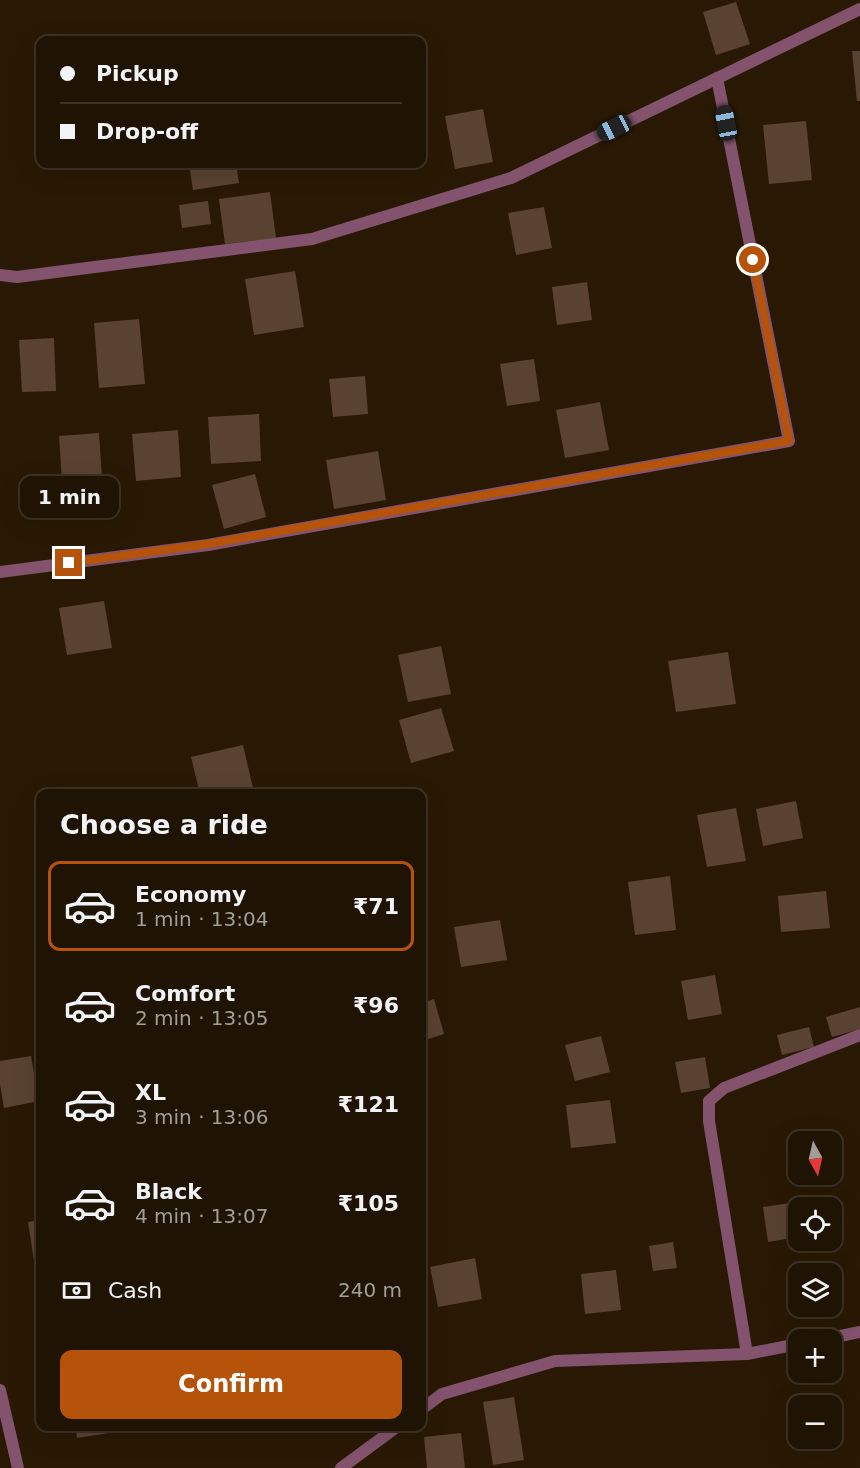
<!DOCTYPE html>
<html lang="en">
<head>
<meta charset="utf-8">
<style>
	body { margin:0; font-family:"DejaVu Sans",sans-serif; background:#271c0d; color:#f1f3f6; height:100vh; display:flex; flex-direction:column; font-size:22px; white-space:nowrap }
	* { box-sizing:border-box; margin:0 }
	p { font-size:20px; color:#a19e9a }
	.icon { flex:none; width:33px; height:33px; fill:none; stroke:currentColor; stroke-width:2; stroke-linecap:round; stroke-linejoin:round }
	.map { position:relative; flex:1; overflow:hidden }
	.drawer { position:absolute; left:36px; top:789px; width:390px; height:642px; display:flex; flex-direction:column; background:#1f1303; border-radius:12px; box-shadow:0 6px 24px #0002,0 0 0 2px #3c3225 }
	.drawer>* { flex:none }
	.guide { position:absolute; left:36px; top:36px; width:390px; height:132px; border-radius:12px; box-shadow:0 6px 24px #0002,0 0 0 2px #3c3225; display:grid; align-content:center; height:132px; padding:0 24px; background:#1f1303 }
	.needle { width:39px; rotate:172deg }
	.tools { position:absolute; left:788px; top:1131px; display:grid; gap:12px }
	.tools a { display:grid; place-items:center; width:54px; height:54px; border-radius:12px; background:#1f1303; box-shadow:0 6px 24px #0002,0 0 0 2px #3c3225; font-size:30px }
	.end { position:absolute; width:27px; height:27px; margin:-14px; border:8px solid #b45309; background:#fff; box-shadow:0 0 0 3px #fff }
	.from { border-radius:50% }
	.bubble { position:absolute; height:42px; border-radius:12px; background:#1f1303; box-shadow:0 6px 24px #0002,0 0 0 2px #3c3225; font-size:20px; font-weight:700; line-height:42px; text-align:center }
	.car { position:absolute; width:18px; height:36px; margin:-18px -9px; border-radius:8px; box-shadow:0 0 4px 2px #0007; background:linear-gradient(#222 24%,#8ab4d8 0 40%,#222 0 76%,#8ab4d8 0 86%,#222 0) }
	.guide b { display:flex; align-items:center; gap:21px; height:57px; font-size:22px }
	.guide b+b { border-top:2px solid #3c3225 }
	.guide i { width:15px; height:15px; background:#f1f3f6 }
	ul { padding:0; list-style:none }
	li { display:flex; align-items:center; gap:18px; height:90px; margin:0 12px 9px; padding:0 12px; border:3px solid transparent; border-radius:12px }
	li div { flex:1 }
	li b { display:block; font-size:22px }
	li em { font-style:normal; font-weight:700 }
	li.current { border-color:#b45309 }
	li>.icon { width:54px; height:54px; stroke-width:1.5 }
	h2 { padding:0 24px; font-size:27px; line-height:72px }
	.pay { display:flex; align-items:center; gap:15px; height:66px; padding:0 24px; font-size:22px }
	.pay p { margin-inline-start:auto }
	.action { display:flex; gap:12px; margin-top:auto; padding:12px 24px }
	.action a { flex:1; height:69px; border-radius:12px; background:#b45309; color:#fff; font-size:24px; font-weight:700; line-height:69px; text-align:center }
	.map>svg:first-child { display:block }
</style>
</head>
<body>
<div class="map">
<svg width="860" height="1468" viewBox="0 0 860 1468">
	<rect width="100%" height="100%" fill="#291904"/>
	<g fill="#594231">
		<path d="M736,2L750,44L716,55L703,12Z"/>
		<path d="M852,51H860V101H857Z"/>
		<path d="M483,109L493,162L455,169L445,116Z"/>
		<path d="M806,121L812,180L769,184L763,125Z"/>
		<path d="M189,164H236L239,183L193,190Z"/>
		<path d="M270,192L276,238L225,244L219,199Z"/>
		<path d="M208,201L211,224L182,228L179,205Z"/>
		<path d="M544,207L552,248L516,255L508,213Z"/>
		<path d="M295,271L304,327L254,335L245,279Z"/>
		<path d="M587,282L592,320L557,325L552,287Z"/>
		<path d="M139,319L145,384L99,388L94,323Z"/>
		<path d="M54,338L56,391L22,392L19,340Z"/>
		<path d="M534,359L540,401L507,406L500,364Z"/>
		<path d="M365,376L368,414L333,417L329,379Z"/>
		<path d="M600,402L609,450L565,458L556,410Z"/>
		<path d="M259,414L261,461L211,464L208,417Z"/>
		<path d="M178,430L181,477L136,481L132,434Z"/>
		<path d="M99,433L102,479L62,482L59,436Z"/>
		<path d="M378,451L386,500L334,509L326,460Z"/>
		<path d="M255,474L266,517L224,529L212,485Z"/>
		<path d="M104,601L112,648L67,655L59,608Z"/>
		<path d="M441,646L451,694L408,702L398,655Z"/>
		<path d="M728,652L736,704L676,712L668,661Z"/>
		<path d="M441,708L454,751L411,763L399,720Z"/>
		<path d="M243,745L253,788L231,794H200L191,757Z"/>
		<path d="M796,801L803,838L763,846L756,809Z"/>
		<path d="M736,808L746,861L707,867L697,815Z"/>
		<path d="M670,876L676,930L635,935L628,882Z"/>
		<path d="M40,882V902H39L36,883Z"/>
		<path d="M826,891L830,928L781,932L778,896Z"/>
		<path d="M500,920L507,960L461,967L454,927Z"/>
		<path d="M715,975L722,1014L688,1020L681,981Z"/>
		<path d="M434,999L444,1034L422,1041V1003Z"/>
		<path d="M860,1007V1029L832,1037L826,1017Z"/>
		<path d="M809,1027L814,1047L782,1055L777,1035Z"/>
		<path d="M601,1036L610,1072L575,1081L565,1045Z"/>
		<path d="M31,1056L39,1101L4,1108L0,1084V1061Z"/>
		<path d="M705,1057L710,1088L681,1093L675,1062Z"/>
		<path d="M610,1100L616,1143L571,1148L566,1105Z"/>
		<path d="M805,1201L806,1208H798V1237L768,1242L763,1207Z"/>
		<path d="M40,1220V1266L35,1267L28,1222Z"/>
		<path d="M673,1242L677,1268L653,1271L649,1246Z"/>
		<path d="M475,1258L482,1299L438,1307L430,1267Z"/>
		<path d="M616,1270L621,1310L585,1314L581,1274Z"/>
		<path d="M514,1397L524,1460L493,1465L483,1402Z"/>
		<path d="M76,1426H108L109,1433L77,1438Z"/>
		<path d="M461,1433L465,1468H427L424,1437Z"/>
	</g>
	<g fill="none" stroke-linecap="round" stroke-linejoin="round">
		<g stroke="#83536e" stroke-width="12">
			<path d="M0,275L17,277L312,239L511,178L860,9"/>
			<path d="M0,572L208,545L789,441L717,78"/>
			<path d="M821,1340L860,1332"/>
			<path d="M747,1354L709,1121V1101L724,1088L860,1035"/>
			<path d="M0,1390L18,1468"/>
			<path d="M422,1409L442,1394L555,1361L747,1354L798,1344"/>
			<path d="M341,1468L398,1426"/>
		</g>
	</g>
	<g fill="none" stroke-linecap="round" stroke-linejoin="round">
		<path stroke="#b45309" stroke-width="8" d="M69,563L208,544L789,441L753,260"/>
	</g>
</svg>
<div class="tools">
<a><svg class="needle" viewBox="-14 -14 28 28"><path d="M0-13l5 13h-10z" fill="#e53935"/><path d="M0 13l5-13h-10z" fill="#a19e9a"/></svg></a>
<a><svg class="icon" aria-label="locate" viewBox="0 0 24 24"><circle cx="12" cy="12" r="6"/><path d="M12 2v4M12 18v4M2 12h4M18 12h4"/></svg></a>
<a><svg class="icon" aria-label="layers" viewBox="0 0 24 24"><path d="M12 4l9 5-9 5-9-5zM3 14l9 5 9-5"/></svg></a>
<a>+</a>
<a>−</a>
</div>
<i class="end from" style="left:753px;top:260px"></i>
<i class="end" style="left:69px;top:563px"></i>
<div class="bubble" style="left:20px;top:476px;width:99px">1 min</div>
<i class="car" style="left:726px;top:123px;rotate:349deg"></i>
<i class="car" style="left:614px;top:128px;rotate:244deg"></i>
<div class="guide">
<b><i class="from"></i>Pickup</b>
<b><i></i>Drop-off</b>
</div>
<section class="drawer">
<h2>Choose a ride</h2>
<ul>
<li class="current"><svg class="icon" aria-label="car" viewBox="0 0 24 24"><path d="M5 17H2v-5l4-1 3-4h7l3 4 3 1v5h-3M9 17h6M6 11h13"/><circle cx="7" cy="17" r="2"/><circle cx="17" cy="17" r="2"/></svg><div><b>Economy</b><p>1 min · 13:04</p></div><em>₹71</em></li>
<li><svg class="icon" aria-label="car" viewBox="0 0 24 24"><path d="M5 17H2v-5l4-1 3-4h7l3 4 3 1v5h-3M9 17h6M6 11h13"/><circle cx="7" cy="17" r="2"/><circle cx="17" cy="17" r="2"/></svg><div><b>Comfort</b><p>2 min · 13:05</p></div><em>₹96</em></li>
<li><svg class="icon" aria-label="car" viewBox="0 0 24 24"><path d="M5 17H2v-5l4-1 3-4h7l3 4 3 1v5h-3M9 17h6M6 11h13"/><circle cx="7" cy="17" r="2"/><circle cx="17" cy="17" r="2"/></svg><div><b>XL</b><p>3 min · 13:06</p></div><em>₹121</em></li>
<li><svg class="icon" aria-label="car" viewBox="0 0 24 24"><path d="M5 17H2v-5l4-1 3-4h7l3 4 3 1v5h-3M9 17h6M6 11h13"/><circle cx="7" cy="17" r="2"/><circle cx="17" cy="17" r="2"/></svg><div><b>Black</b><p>4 min · 13:07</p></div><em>₹105</em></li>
</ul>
<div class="pay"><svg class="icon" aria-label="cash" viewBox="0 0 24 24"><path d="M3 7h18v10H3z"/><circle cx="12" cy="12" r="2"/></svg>Cash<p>240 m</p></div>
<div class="action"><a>Confirm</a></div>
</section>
</div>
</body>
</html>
